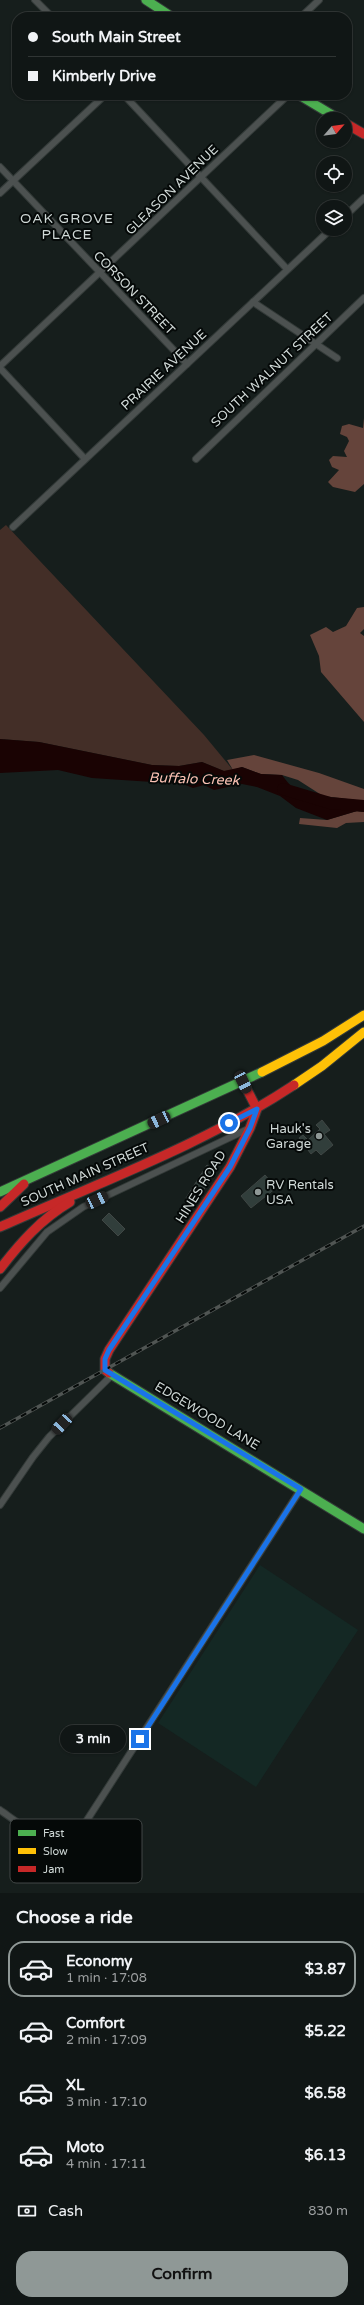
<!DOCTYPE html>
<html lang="en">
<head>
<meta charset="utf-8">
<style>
	body { margin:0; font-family:"Varela Round",sans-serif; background:#191f1e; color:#f1f3f6; height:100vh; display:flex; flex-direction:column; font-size:15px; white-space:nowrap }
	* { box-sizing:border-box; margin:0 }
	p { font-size:13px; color:#9c9fa0 }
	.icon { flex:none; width:22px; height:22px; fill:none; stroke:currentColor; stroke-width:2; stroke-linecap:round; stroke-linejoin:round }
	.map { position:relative; height:1893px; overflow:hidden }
	.side { display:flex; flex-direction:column; background:#101615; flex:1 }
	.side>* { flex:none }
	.guide { position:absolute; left:12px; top:12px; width:340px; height:88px; border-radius:16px; box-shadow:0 1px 3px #0004,0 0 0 1px #303534; display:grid; align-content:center; height:88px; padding:0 16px; background:#101615 }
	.needle { width:26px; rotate:62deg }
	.tools { position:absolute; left:316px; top:112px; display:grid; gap:8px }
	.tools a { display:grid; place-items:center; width:36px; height:36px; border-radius:50%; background:#101615; box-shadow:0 1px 3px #0004,0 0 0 1px #303534; font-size:20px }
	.end { position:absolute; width:18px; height:18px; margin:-9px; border:5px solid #1a73e8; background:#fff; box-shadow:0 0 0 2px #fff }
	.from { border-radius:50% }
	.bubble { position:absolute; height:28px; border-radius:14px; background:#101615; box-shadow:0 1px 3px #0004,0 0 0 1px #303534; font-size:13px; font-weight:700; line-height:28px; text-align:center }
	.car { position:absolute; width:12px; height:24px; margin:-12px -6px; border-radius:5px; box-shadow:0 0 3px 1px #0007; background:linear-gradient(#222 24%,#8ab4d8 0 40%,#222 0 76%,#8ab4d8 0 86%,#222 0) }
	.guide b { display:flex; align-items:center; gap:14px; height:38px; font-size:15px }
	.guide b+b { border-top:1px solid #303534 }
	.guide i { width:10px; height:10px; background:#f1f3f6 }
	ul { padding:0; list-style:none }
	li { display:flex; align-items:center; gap:12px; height:56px; margin:0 8px 6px; padding:0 8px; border:2px solid transparent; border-radius:16px }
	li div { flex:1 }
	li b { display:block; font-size:15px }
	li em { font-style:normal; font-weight:700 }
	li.active { border-color:#8f9896 }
	li>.icon { width:36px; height:36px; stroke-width:1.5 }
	h2 { padding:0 16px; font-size:18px; line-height:48px }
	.pay { display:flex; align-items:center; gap:10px; height:44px; padding:0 16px; font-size:15px }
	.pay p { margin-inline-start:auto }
	.primary-button { display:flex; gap:8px; margin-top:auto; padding:8px 16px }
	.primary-button a { flex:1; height:46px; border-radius:16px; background:#8f9896; color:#111; font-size:16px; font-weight:700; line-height:46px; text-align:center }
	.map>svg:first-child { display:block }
</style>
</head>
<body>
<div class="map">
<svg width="364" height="1893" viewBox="0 0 364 1893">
	<rect width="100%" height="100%" fill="#161e1c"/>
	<path fill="#142824" d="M260,1565L358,1630L256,1787L158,1723Z"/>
	<path fill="#432e27" d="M6,525L204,735L233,770L224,771L202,762L179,766L152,765L39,742L0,739V530Z"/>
	<g fill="#65443b">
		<path d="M364,418V484L355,492L333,487L328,482L339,470L332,467L329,460L333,456L347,457L344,451L349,441L347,437L340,434L342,426L349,424L363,428Z"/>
		<path d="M364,607V629L360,633L364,636V722L321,672L319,656L310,635L326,627L333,632L346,626L357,608Z"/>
		<path d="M254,755L319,773L364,789V801L323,796L298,780L282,775L261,774L242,767L233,770L227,760Z"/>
		<path d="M357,811L364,812V822L346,823L337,828L299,824L300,818L327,820Z"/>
	</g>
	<path fill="#1a0303" d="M0,739L39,742L152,765L179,766L202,762L224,771L242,767L261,774L282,775C309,811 317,798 355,800L357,811L327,820L296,808L280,796L257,787L242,784L214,790L204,785L193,788L183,784L92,778L58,770L0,773Z"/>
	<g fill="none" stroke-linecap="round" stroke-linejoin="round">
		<path stroke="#1a0303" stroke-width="12" d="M283,789L330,803L364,806"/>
	</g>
	<g fill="#313e3b" stroke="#3f4644">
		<path d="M322,1120L330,1130L324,1134L333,1145L321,1155L316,1150L311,1154L299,1138L303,1135L308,1140L320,1129L316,1125Z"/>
		<path d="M207,1165L216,1171L194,1204L186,1198Z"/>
		<path d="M265,1175L276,1188L251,1208L241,1196Z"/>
		<path d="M109,1213L125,1229L118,1236L102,1220Z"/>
	</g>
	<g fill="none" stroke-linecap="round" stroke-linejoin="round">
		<g stroke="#333a38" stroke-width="8">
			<g id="street">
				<path d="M35,0L52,17"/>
				<path d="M301,17L319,0"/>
				<path d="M124,95L287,269"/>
				<path d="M0,167L187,364"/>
				<path d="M0,193L105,95"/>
				<path d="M345,216L364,198"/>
				<path d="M253,302L337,358"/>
				<path d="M0,366L288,95"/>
				<path d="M0,368L85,459"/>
				<path d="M196,459L364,298"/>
				<path d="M13,527L331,229"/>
				<path d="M0,1288L47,1232L83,1207L250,1128"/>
				<path d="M0,1505L33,1457L49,1437L111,1376"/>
				<path d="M0,1810C13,1819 45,1844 59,1844C67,1844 72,1838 78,1834L301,1489"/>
			</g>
		</g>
		<g stroke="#333a38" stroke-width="11">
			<g id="fast">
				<path d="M146,0L172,17"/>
				<path d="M299,95L339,119"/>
				<path d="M0,1192L262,1072"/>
				<path d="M109,1373L364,1529"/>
			</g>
		</g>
		<g stroke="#333a38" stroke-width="11">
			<g id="slow">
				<path d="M262,1072L323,1041L364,1015"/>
				<path d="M294,1085L322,1066L364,1032"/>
			</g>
		</g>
		<g stroke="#333a38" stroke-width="11">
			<g id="jam">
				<path d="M345,123L364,134"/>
				<path d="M0,1207L24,1184"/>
				<path d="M0,1227C98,1183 205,1144 294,1085"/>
				<path d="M0,1269C20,1243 41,1219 70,1202"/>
				<path d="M109,1373L105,1370V1359L109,1350L230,1167L250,1128L257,1109L243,1082"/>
			</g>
		</g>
		<use href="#street" stroke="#4c5150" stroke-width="6"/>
		<use href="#fast" stroke="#4caf50" stroke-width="9"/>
		<use href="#slow" stroke="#ffc107" stroke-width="9"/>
		<use href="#jam" stroke="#c62828" stroke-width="9"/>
		<g stroke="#505553" stroke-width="3.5">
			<path id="rail" d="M0,1428L364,1226"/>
		</g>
		<use href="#rail" stroke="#050908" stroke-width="2" stroke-dasharray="6" stroke-linecap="butt"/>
	</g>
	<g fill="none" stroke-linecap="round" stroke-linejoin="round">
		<path stroke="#1a73e8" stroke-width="5" d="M140,1739L301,1489L105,1370V1359L109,1350L230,1167L250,1128L257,1109L229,1123"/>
	</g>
	<g fill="#8f9896" stroke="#050908" stroke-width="1.5">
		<circle cx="319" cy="1136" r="4"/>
		<circle cx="258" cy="1192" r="4"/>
	</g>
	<g text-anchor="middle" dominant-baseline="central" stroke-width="4" stroke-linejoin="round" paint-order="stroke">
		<g font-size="13" fill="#d0d9d7" stroke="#050908">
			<text transform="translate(172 190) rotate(-44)">GLEASON AVENUE</text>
			<text transform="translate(134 293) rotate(46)">CORSON STREET</text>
			<text transform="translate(164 370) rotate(-43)">PRAIRIE AVENUE</text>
			<text transform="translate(272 370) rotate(-43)">SOUTH WALNUT STREET</text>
			<text transform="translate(85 1175) rotate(-24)">SOUTH MAIN STREET</text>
			<text transform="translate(201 1187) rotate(-58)">HINES ROAD</text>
			<text transform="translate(207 1416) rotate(31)">EDGEWOOD LANE</text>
		</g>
		<g font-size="13" fill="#d0d9d7" stroke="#050908" text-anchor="end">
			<text x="311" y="1129">Hauk's<tspan x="311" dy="15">Garage</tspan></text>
			<text x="266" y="1185" text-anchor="start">RV Rentals<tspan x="266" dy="15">USA</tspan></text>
		</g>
		<g font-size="14" letter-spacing="1" fill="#d0d9d7" stroke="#050908">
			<text x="67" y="218">OAK GROVE<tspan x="67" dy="16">PLACE</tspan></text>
		</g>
		<g font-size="14" font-style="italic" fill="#fac1b3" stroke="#050908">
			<text transform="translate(194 779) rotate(2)">Buffalo Creek</text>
		</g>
	</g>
	<rect x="10" y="1819" width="132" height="64" rx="6" fill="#050908" stroke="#424746" stroke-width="1"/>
	<rect x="18" y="1830" width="18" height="6" fill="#4caf50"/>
	<rect x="18" y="1848" width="18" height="6" fill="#ffc107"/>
	<rect x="18" y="1866" width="18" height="6" fill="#c62828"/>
	<g font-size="11" fill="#d0d9d7">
		<text x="43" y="1837">Fast</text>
		<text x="43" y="1855">Slow</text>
		<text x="43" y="1873">Jam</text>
	</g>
</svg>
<div class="tools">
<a><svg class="needle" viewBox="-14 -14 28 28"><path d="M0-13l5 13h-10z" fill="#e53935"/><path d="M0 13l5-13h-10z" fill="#9c9fa0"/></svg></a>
<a><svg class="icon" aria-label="locate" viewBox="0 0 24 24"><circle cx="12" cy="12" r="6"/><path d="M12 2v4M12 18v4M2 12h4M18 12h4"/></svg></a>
<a><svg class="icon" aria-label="layers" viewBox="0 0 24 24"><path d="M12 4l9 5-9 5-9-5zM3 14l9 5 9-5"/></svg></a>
</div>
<i class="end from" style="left:229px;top:1123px"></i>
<i class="end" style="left:140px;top:1739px"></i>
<div class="bubble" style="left:60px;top:1725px;width:66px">3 min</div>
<i class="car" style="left:243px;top:1082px;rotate:154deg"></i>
<i class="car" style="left:159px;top:1120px;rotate:245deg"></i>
<i class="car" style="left:97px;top:1200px;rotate:65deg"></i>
<i class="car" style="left:62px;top:1424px;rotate:223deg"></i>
<div class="guide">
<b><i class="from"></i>South Main Street</b>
<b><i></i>Kimberly Drive</b>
</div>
</div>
<section class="side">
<h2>Choose a ride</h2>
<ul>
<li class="active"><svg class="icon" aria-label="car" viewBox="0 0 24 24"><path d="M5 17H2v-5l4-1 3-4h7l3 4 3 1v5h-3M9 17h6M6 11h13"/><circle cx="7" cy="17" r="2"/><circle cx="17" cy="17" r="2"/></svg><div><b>Economy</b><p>1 min · 17:08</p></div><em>$3.87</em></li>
<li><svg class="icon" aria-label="car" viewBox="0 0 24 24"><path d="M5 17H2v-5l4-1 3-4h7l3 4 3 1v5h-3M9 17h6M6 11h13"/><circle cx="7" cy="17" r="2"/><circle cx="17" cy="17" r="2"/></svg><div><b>Comfort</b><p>2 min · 17:09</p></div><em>$5.22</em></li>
<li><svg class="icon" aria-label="car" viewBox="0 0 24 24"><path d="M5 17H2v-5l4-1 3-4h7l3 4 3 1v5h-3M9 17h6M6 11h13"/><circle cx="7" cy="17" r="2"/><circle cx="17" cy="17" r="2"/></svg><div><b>XL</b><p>3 min · 17:10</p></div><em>$6.58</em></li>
<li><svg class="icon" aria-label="car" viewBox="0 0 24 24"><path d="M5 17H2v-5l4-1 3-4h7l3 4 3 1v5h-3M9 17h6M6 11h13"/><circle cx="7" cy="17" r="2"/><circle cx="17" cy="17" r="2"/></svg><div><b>Moto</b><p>4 min · 17:11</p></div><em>$6.13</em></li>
</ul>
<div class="pay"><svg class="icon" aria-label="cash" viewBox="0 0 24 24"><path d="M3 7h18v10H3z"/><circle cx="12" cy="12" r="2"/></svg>Cash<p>830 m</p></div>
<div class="primary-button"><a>Confirm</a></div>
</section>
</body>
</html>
